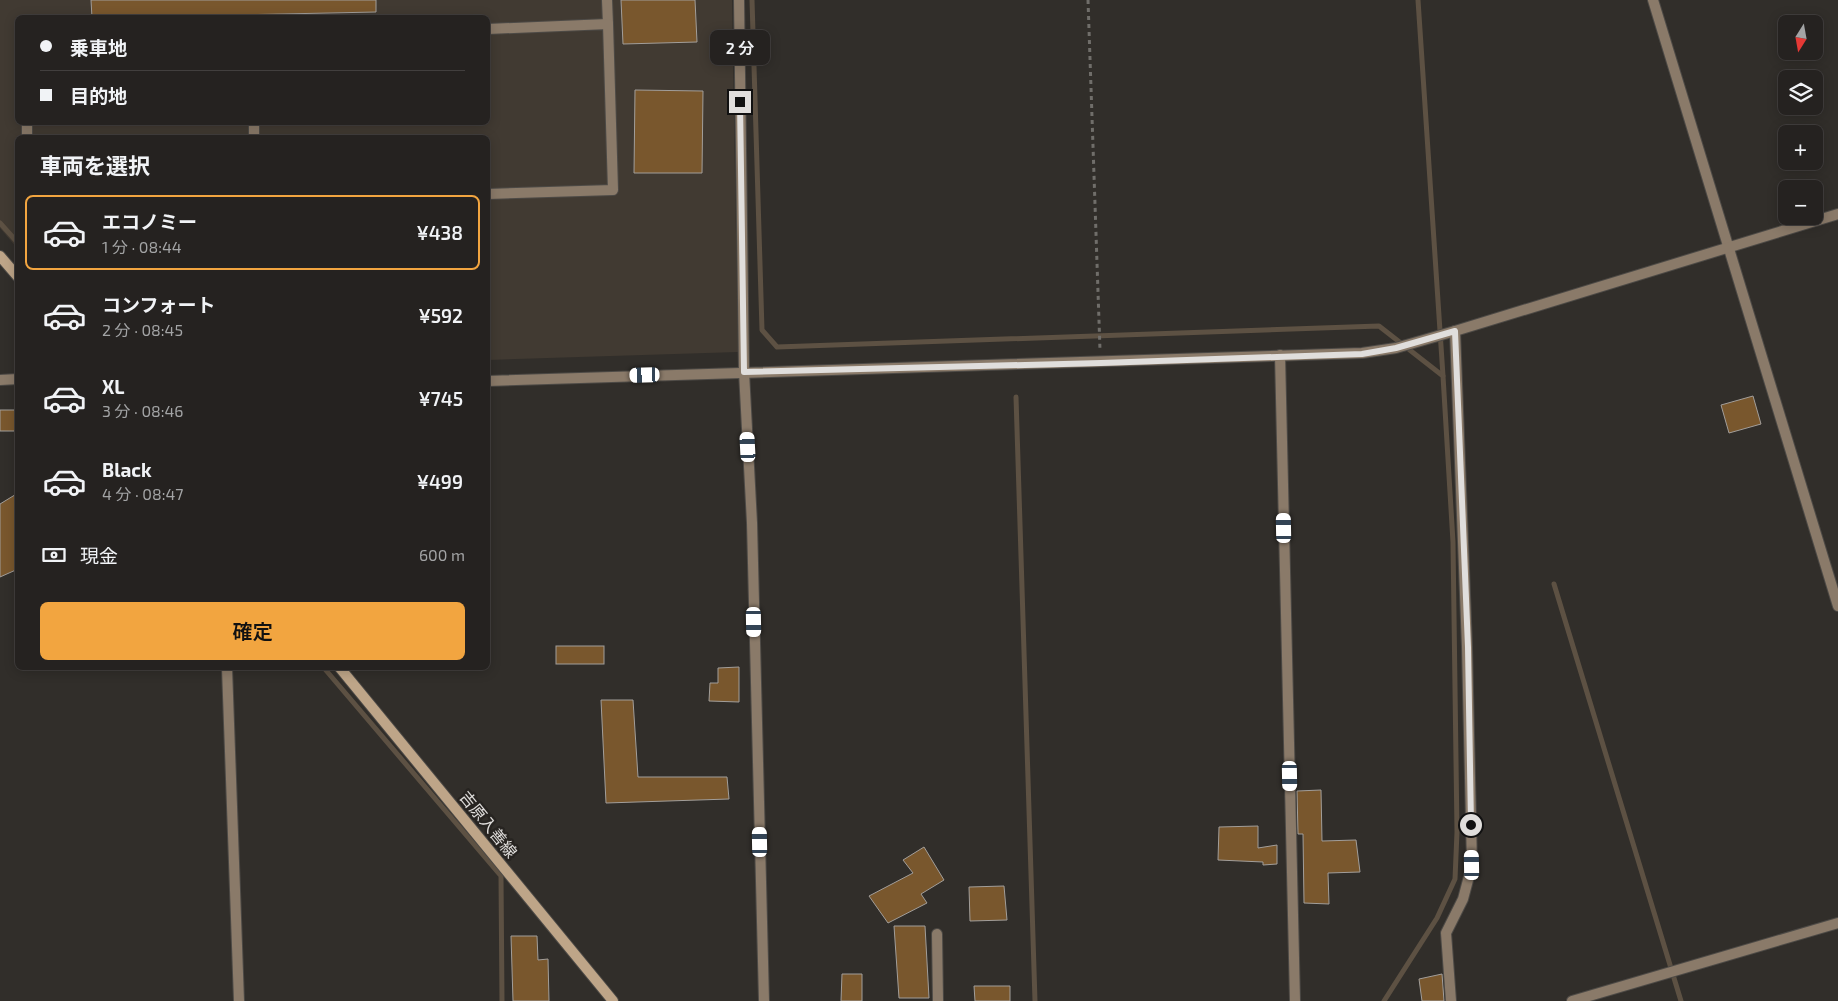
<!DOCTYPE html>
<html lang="ja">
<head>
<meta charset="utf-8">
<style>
	body { margin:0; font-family:"Exo 2","Noto Sans JP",sans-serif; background:#312f2d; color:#f1f3f6; height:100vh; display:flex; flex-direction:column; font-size:19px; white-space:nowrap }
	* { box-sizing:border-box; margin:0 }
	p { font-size:16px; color:#a3a4a5 }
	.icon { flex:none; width:28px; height:28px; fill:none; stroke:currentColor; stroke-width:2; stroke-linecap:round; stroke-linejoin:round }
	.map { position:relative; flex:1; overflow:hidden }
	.side { position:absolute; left:15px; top:135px; width:475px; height:535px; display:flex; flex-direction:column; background:#252220; border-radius:8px; box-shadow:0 2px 12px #0003,0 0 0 1px #423f3e }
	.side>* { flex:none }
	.top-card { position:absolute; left:15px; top:15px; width:475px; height:110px; border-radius:8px; box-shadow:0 2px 12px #0003,0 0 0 1px #423f3e; display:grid; align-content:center; height:110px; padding:0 25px; background:#252220 }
	.needle { width:32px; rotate:191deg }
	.tools { position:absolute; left:1778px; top:15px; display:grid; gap:10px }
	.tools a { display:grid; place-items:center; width:45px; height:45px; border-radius:8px; background:#252220; box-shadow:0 2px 12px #0003,0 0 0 1px #423f3e; font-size:25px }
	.end { position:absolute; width:22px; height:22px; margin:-11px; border:6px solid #e0dedc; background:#111; box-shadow:0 0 0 2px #111 }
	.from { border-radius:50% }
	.bubble { position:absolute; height:35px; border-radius:8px; background:#252220; box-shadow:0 2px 12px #0003,0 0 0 1px #423f3e; font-size:16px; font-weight:600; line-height:35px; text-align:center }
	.car { position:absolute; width:15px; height:30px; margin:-15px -8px; border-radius:6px; box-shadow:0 0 4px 1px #0007; background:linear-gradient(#fff 24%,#345 0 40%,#fff 0 76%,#345 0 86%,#fff 0) }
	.top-card b { display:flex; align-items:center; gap:18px; height:48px; font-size:19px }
	.top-card b+b { border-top:1px solid #423f3e }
	.top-card i { width:12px; height:12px; background:#f1f3f6 }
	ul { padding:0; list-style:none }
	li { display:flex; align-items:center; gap:15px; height:75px; margin:0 10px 8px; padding:0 15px; border:2px solid transparent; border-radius:8px }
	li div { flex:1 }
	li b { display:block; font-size:19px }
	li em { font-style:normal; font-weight:600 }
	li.selected { border-color:#f2a540 }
	li>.icon { width:45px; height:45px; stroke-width:1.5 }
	h2 { padding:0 25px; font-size:22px; line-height:60px }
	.pay { display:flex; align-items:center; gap:12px; height:55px; padding:0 25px; font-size:19px }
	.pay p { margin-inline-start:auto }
	.button { display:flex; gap:10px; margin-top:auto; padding:10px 25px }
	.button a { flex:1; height:58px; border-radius:8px; background:#f2a540; color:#111; font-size:20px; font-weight:600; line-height:58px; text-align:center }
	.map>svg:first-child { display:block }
</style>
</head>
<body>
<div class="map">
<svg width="1838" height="1001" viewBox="0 0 1838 1001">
	<rect width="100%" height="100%" fill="#312e2a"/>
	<path fill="#413a32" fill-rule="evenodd" d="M0,0H732L738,352L488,360V138H18L17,248L0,228ZM18,18H488V122H18Z"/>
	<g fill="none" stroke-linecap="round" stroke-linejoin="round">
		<g stroke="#5d5143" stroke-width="5">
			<path d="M752,0L762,330L777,347L1379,326L1443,376L1453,542L1457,832L1455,879L1437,918L1384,1001"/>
			<path d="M1418,0L1443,376"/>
			<path d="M0,223L18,243"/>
			<path d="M1016,397L1035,1001"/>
			<path d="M1554,584L1681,1001"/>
			<path d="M324,668L501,876L502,1001"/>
		</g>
	</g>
	<g fill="#79572d" stroke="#a29e9a">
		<path d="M91,0H376V12L92,18Z"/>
		<path d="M621,0H695L697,42L623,44Z"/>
		<path d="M635,90L703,91L702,173H634Z"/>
		<path d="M1753,396L1761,424L1729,433L1721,405Z"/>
		<rect x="0" y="410" width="18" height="21"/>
		<path d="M18,493V569L0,577V504Z"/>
		<rect x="556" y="646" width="48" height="18"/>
		<path d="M739,667V702L709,701L710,683H718V668Z"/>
		<path d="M601,700H633L638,777H727L729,799L606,803Z"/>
		<path d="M1321,790L1322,841L1356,840L1360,872L1328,873L1329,904L1304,903L1303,834H1298L1297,791Z"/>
		<path d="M1258,826V848L1277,845V864L1263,865V862L1218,860L1219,827Z"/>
		<path d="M924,847L944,880L921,894L927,903L888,923L869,896L913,873L903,860Z"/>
		<path d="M1004,886L1007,920L970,921L969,887Z"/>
		<path d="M894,926H925L929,998H899Z"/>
		<path d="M511,936H537L538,960L548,959L549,1001H513Z"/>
		<path d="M842,974H862V1001H841Z"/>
		<path d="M1442,974L1444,1001H1422L1419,979Z"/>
		<path d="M974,986H1010V1001H975Z"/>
	</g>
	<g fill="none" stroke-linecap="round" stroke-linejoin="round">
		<g stroke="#4d4a46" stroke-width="12">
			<g id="service">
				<path d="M607,0L608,24"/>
				<path d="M488,29L608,24L613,190L488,194"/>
				<path d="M27,122V138"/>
				<path d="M254,122V138"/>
			</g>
		</g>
		<g stroke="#4d4a46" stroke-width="12">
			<g id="minor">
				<path d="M739,0L744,372L752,523L764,1001"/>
				<path d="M1653,0L1838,606"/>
				<path d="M1280,355L1295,1001"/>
				<path d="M0,380L18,379"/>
				<path d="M227,668L239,1001"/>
				<path d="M937,934L938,1001"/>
				<path d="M1451,1001L1446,933L1463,899L1472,865L1467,647L1455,331"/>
				<path d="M1572,1001L1838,923"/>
			</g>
		</g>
		<g stroke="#4d4a46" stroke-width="12">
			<path id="tertiary" d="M488,381L1362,353L1396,348L1455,331L1838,214"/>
		</g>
		<g stroke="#4d4a46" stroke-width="12">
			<g id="secondary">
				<path d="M0,256L18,277"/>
				<path d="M340,668L613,1001"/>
			</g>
		</g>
		<path stroke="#706e6a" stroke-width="3" stroke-dasharray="4 4" stroke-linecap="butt" d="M1088,0L1100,350"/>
		<use href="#service" stroke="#8a7a69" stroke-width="10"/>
		<use href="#minor" stroke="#8a7a69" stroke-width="10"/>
		<use href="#tertiary" stroke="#8a7a69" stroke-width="10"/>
		<use href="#secondary" stroke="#bea588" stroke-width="10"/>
	</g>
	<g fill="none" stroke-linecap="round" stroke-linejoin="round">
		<path stroke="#e0dedc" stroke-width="6" d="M740,102L744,372L1101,363L1362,354L1396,348L1455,331L1468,647L1471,825"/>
	</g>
	<g text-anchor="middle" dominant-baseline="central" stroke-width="5" stroke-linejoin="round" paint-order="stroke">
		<g font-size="16" fill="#e0dedc" stroke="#272421">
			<text transform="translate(489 824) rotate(51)">吉原入善線</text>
		</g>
	</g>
</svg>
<div class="tools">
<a><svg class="needle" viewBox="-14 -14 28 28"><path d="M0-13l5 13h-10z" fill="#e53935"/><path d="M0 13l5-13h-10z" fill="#a3a4a5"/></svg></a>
<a><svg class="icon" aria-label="layers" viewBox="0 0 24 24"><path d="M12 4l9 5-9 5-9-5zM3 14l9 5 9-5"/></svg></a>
<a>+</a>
<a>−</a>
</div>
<i class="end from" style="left:1471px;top:825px"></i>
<i class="end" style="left:740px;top:102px"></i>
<div class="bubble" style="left:710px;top:30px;width:60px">2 分</div>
<i class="car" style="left:645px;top:375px;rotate:268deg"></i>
<i class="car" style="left:748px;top:447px;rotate:357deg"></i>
<i class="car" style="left:1284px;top:528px;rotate:359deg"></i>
<i class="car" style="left:754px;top:622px;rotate:179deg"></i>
<i class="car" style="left:1290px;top:776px;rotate:179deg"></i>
<i class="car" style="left:760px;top:842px;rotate:359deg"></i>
<i class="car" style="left:1472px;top:865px;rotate:359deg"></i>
<div class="top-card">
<b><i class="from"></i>乗車地</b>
<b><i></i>目的地</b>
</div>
<section class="side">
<h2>車両を選択</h2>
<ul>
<li class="selected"><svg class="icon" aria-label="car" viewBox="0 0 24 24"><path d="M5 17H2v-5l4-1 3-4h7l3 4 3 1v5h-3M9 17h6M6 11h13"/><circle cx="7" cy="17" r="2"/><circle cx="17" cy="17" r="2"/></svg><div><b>エコノミー</b><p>1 分 · 08:44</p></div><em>¥438</em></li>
<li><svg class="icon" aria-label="car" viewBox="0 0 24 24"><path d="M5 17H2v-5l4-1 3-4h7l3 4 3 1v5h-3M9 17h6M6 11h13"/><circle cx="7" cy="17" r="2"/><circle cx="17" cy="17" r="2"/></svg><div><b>コンフォート</b><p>2 分 · 08:45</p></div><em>¥592</em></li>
<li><svg class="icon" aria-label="car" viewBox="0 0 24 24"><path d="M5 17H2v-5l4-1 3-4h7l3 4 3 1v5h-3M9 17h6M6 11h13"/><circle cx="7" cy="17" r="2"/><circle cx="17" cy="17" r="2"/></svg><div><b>XL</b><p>3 分 · 08:46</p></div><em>¥745</em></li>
<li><svg class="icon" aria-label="car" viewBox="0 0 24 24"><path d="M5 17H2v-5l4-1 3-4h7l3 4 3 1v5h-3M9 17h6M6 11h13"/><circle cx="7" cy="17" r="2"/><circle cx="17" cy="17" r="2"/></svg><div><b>Black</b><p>4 分 · 08:47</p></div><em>¥499</em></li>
</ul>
<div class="pay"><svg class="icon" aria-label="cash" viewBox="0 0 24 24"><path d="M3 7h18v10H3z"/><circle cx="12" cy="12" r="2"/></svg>現金<p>600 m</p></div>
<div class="button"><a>確定</a></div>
</section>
</div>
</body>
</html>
